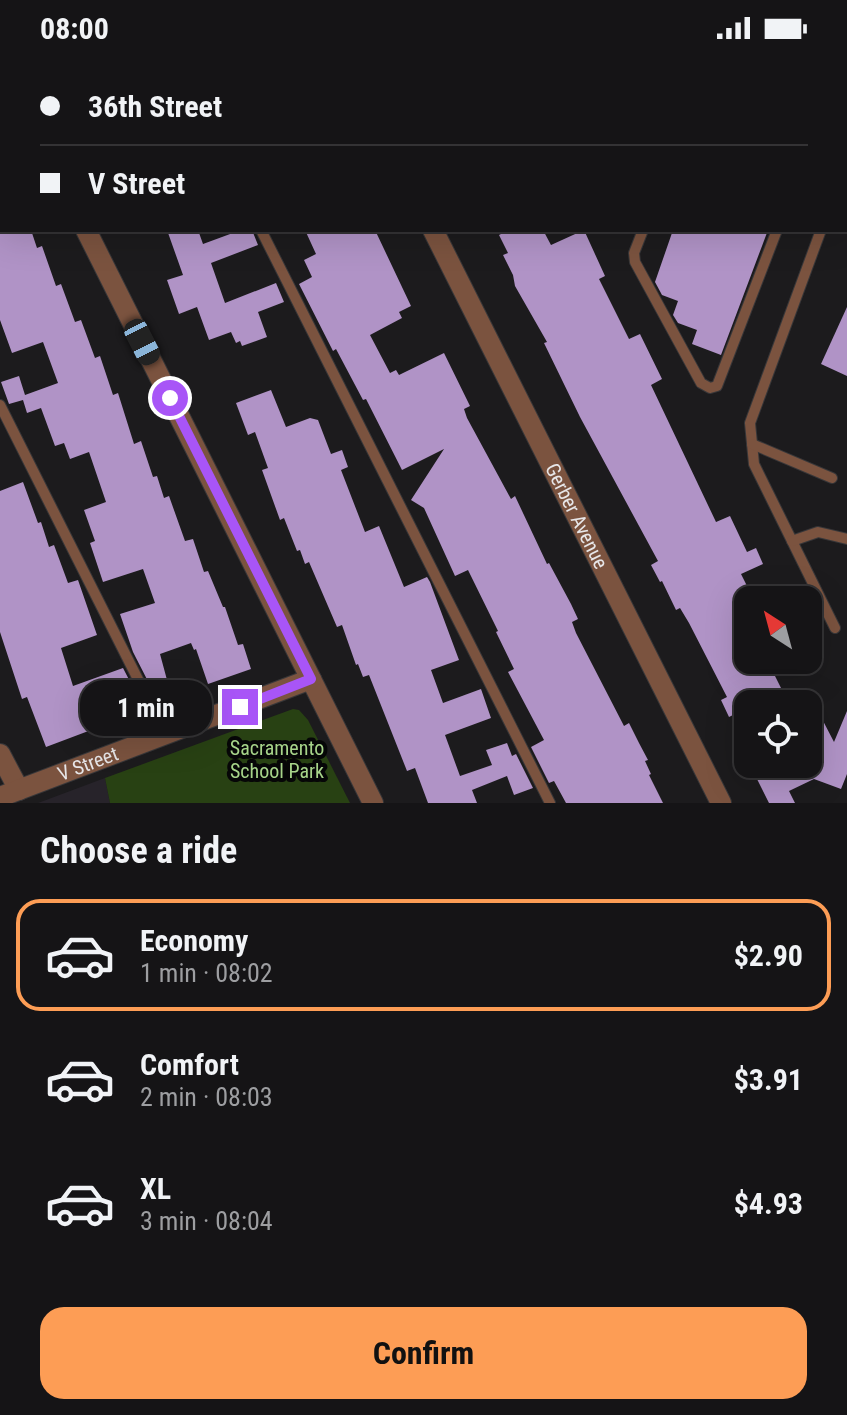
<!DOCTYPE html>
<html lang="en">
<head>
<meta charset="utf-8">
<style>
	body { margin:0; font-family:"Roboto Condensed",sans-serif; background:#1e1d1f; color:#f1f3f6; height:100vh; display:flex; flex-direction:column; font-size:30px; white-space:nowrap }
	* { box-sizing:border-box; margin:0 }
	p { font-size:26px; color:#9d9ea1 }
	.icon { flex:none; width:44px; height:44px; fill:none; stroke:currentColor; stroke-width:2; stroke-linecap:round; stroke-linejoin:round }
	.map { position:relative; height:747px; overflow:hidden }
	.details { display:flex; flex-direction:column; background:#151416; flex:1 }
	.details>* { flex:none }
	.guide { position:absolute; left:0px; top:0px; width:848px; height:176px; box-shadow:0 8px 32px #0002,0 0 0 2px #343335; display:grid; align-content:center; height:176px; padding:0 40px; background:#151416 }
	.needle { width:52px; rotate:324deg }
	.controls { position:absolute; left:734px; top:530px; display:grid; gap:16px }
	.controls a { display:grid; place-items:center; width:88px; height:88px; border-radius:16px; background:#151416; box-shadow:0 8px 32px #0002,0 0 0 2px #343335; font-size:40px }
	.end { position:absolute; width:36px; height:36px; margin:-18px; border:10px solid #a855f7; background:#fff; box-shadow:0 0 0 4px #fff }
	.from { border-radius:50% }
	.bubble { position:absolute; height:56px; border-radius:24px; background:#151416; box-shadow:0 8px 32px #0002,0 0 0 2px #343335; font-size:26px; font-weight:700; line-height:56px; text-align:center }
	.car { position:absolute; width:24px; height:48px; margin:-24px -12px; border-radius:10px; box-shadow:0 0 6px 2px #0007; background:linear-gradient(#222 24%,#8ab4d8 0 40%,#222 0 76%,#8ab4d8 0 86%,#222 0) }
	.guide b { display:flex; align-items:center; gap:28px; height:76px; font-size:30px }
	.guide b+b { border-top:2px solid #343335 }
	.guide i { width:20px; height:20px; background:#f1f3f6 }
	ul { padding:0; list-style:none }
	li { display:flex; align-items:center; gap:24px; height:112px; margin:0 16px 12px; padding:0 24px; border:4px solid transparent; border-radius:24px }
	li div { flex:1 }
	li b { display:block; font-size:30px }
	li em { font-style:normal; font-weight:700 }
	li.current { border-color:#fd9d55 }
	li>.icon { width:72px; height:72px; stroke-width:1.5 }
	h2 { padding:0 40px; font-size:36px; line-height:96px }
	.action { display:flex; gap:16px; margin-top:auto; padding:16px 40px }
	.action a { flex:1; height:92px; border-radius:24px; background:#fd9d55; color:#111; font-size:32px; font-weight:700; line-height:92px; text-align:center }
	.status { display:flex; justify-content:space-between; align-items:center; height:56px; padding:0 40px; background:#151416; direction:ltr }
	.status svg { height:22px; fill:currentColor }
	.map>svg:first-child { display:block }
</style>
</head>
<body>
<div class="status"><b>08:00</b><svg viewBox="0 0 49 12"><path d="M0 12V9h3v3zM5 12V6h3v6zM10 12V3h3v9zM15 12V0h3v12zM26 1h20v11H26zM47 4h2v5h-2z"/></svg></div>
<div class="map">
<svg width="847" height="747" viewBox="0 0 847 747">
	<rect width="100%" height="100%" fill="#1c1b1d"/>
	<path fill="#27232a" d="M105,722L110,747H38Z"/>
	<path fill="#284113" d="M293,653L299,654L308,664L350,747H110L105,722Z"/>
	<g fill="#b093c6">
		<path d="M0,174H31L37,192L42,190L56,230L61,228L75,266L81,264L95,302L100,300L113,339L118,337L134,388L141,385L153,421L157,420L164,442L169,440L185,485L193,483L204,516L208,515L223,551H225L238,589L243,588L251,613L208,628L196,593L194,594L191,587L160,598L170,635L156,641L133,596L120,558L155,547L143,513L103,526L90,487L95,485L84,454L106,446L89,396L70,403L64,387L55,390L41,352L27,357L23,344L9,348L1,326L19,320L25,339L58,327L43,286L12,297L0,264Z"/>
		<path d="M167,174H198L203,188L241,174H252L258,189L211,207L225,247L276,227L284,246L258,256L267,281L242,290L240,285L236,287L231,276L209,284L197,251L179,258L167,224L183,219Z"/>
		<path d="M305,174H375L411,250L399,256L402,262L370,279L390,317L396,314L399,319L444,297L470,350L464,353L467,362L511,443L515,440L547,508L549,507L571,548L578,563L572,566L576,577L624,670L629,667L639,687L648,704L645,705L651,718L649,719L663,747H566L554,725L549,727L531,691L544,684L508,616L514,613L496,576L498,575L468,514L455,520L424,452L411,444L444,393L402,414L366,343L363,344L336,293L333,295L299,228L312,221L304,204L316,198Z"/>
		<path d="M509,174H543L551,189L584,174L605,220L599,223L629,283L640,278L662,323L651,329L716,466L730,460L747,496L756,492L763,508L741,518L754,544H748V556L732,564L748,593V604H767L789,648H748V688L733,659L729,661L721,644L727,641L689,567L680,552L676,554L662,525L660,526L651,509L658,505L580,361L544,287L547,286L515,230L513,219L503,199L508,197L499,179Z"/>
		<path d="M673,174H768L721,299L692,288L697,274L678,267L673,259L678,245L662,239L655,226Z"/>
		<path d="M847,251V320L821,308Z"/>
		<path d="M271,334L286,371L310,362L318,364L331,398L342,394L348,411L341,414L365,476L379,470L404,531L427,521L430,526L459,604L431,614L443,647L481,633L491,662L445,679L460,720L492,709L486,694L507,687L512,700L516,698L533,732L514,739L507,720L472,734L477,747H428L415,712L407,715L369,619L363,621L358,608L356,609L342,569L337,571L309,506L305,508L300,494L297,495L284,462L280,464L262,414L268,412L255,376L248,379L236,347Z"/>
		<path d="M23,426L38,467L41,466L49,491L54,489L68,527L78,524L97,579L61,592L73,630L123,612L141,647L104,661L107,668L46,691L27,641L22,643L0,576V435Z"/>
		<path d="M808,636L834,686L847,655V718L841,733L814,723L789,735L795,747H769L753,715L766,708H808Z"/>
	</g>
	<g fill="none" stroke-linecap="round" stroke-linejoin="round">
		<g stroke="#383739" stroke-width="12">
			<g id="lane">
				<path d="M173,0L174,2"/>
				<path d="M638,2L639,0"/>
				<path d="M728,2L729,0"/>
				<path d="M843,2V0"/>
				<path d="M846,101L847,98"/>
				<path d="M261,174L550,747"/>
				<path d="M643,174L634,197L635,206L701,327L710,332L717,330L777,174"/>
				<path d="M821,174L750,367L754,408L835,572"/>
				<path d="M0,349L166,679"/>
				<path d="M752,388L832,422"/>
				<path d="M792,485L818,476L847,483"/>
			</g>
		</g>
		<g stroke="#383739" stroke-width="22">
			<g id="street">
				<path d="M346,0L347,2"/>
				<path d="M0,3L2,7"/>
				<path d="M86,174L373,747"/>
				<path id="s1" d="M433,174L721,747"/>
				<path d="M0,698L19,734"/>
				<path id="s2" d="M0,741L311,623"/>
			</g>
		</g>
		<use href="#lane" stroke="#7b533f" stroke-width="10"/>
		<use href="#street" stroke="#7b533f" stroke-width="20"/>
	</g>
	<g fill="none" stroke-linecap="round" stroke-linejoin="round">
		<path stroke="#a855f7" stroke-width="10" d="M170,342L311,623L240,651"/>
	</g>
	<g text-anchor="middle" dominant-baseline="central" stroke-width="8" stroke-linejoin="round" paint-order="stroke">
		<g font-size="20" fill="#e7e6e8" stroke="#060607">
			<text stroke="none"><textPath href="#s1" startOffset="320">Gerber Avenue</textPath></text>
			<text stroke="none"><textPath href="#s2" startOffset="94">V Street</textPath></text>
		</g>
		<g font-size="20" fill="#a7d48a" stroke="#060607">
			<text x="277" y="692">Sacramento<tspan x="277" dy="23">School Park</tspan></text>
		</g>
	</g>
</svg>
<div class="controls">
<a><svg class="needle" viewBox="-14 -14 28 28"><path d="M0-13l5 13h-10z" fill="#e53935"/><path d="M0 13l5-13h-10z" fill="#9d9ea1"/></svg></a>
<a><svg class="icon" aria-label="locate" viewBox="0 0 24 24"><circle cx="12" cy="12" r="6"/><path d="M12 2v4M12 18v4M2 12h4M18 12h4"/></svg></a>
</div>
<i class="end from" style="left:170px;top:342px"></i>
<i class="end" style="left:240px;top:651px"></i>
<div class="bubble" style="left:80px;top:624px;width:132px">1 min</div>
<i class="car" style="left:142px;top:286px;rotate:153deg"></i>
<div class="guide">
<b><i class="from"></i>36th Street</b>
<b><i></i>V Street</b>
</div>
</div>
<section class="details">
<h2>Choose a ride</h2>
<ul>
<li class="current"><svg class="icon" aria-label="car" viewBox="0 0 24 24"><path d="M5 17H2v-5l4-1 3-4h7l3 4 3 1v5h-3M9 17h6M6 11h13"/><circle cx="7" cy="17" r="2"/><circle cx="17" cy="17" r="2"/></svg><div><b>Economy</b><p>1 min · 08:02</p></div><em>$2.90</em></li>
<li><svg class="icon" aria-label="car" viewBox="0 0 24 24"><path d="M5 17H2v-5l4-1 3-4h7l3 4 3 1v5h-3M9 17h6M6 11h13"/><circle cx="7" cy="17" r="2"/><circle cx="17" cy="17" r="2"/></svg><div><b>Comfort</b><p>2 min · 08:03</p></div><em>$3.91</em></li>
<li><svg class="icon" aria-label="car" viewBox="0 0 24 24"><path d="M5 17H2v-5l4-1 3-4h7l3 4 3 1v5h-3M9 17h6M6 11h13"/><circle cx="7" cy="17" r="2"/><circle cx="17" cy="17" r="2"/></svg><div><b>XL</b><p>3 min · 08:04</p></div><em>$4.93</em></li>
</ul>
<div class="action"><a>Confirm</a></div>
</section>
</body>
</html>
